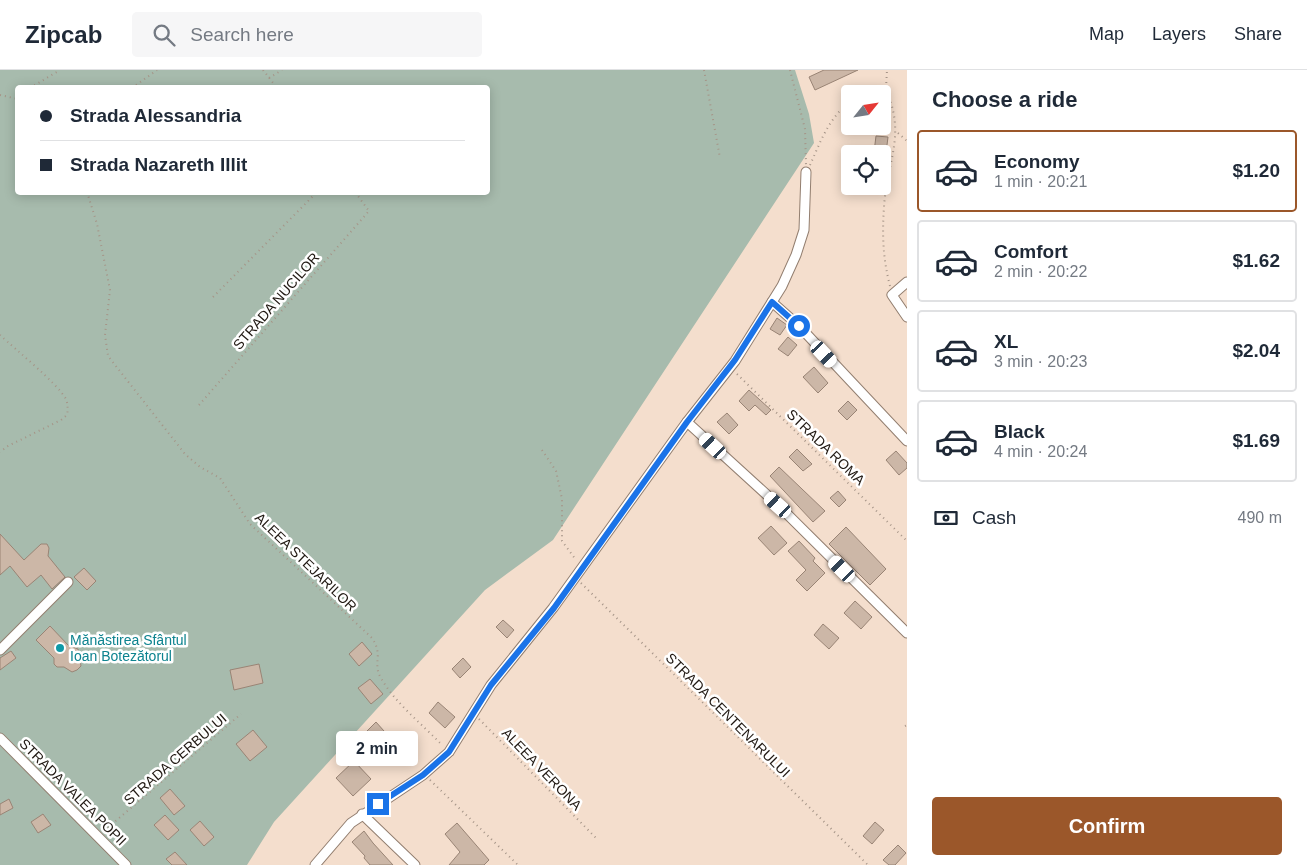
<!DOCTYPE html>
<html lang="en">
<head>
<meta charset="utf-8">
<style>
	body { margin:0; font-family:Helvetica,sans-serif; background:#f6f6f7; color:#1f2937; height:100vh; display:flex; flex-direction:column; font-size:19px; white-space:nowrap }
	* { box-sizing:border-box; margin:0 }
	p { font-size:16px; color:#747a83 }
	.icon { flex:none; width:28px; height:28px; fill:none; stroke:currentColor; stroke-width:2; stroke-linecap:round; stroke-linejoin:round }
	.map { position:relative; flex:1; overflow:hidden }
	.drawer { display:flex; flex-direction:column; background:#fff; width:400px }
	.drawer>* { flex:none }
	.guide { position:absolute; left:15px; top:15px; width:475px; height:110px; border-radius:5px; box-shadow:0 2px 12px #0003; display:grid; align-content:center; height:110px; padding:0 25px; background:#fff }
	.needle { width:32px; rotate:60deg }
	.fabs { position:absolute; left:841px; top:15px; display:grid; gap:10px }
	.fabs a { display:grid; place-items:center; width:50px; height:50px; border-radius:5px; background:#fff; box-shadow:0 2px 12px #0003; font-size:25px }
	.end { position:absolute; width:22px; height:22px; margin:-11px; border:6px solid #1a73e8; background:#fff; box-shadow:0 0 0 2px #fff }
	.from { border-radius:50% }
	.bubble { position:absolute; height:35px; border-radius:5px; background:#fff; box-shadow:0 2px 12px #0003; font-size:16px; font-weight:700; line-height:35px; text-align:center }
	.car { position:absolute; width:15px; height:30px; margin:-15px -8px; border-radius:6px; box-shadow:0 0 4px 1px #0007; background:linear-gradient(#fff 24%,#345 0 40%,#fff 0 76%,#345 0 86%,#fff 0) }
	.guide b { display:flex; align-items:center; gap:18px; height:48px; font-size:19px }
	.guide b+b { border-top:1px solid #e0e1e3 }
	.guide i { width:12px; height:12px; background:#1f2937 }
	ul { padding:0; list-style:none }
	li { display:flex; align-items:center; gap:15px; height:82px; margin:0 10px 8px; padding:0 15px; border:2px solid #e0e1e3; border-radius:5px }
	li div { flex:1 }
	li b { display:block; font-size:19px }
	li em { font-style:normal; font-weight:700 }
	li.current { border-color:#9b572a }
	li>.icon { width:45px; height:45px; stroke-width:1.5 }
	h2 { padding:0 25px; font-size:22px; line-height:60px }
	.pay { display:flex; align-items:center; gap:12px; height:55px; padding:0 25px; font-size:19px }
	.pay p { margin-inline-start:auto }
	.primary-button { display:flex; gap:10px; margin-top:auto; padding:10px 25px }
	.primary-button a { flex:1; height:58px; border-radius:5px; background:#9b572a; color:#fff; font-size:20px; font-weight:700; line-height:58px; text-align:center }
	header { display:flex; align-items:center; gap:30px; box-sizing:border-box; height:70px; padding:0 25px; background:#fff; border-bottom:1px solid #e0e1e3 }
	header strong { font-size:24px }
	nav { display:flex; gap:28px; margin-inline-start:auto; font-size:18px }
	.search { width:350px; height:45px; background:#f6f6f7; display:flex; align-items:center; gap:12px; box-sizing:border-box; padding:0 18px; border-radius:5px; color:#747a83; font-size:19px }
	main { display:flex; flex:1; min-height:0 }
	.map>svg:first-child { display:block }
</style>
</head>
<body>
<header>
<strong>Zipcab</strong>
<div class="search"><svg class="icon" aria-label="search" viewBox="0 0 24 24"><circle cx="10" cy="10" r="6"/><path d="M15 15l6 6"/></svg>Search here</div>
<nav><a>Map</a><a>Layers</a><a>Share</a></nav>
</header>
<main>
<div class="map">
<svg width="907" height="795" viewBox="0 0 907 795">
	<rect width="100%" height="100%" fill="#f4decd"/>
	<path fill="#a7bbad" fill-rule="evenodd" d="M0,0H795L809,44L814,73L553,470L485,520L274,752L247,795H0ZM18,18H488V122H18Z"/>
	<g fill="#ccb7a7" stroke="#998475">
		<path d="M824,0H858L815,20L809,7Z"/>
		<path d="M876,66L888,67L886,83L874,82Z"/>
		<path d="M777,248L787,255L780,265L770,259Z"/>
		<path d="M788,267L797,275L788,286L778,279Z"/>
		<path d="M814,297L828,313L818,323L803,307Z"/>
		<path d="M749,320L771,340L766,345L755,335L749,341L739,331Z"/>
		<path d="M848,331L857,340L847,350L838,341Z"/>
		<path d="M727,343L738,355L729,364L717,352Z"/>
		<path d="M797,379L812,394L803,401L789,387Z"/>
		<path d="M896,381L907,393V398L899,405L886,390Z"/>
		<path d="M779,397L825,441L813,452L770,406Z"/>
		<path d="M838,421L846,430L839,437L830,428Z"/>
		<path d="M771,456L787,473L774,485L758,468Z"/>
		<path d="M846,457L886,499L870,515L829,474Z"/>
		<path d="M0,464L24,490L41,474H47L49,478L48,486L65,507L52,519L41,505L27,517L10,496L0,505Z"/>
		<path d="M799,471L815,488L813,491L825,503L807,521L796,510L806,500L788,481Z"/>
		<path d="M84,498L96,511L87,520L74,507Z"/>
		<path d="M855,531L872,547L861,559L844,543Z"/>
		<path d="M503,550L514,560L507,568L496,557Z"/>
		<path d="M823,554L839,568L829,579L814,565Z"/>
		<path d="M50,556L68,575L78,579L81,596L77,600L72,602L64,597H57L54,594V588L36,570Z"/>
		<path d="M362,572L372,584L359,596L349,584Z"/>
		<path d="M11,581L16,588L0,600V588Z"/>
		<path d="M463,588L471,597L460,608L452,599Z"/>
		<path d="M259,594L263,613L234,620L230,600Z"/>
		<path d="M370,609L383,624L371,634L358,618Z"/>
		<path d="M438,632L455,647L445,658L429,643Z"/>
		<path d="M376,652L392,670L381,680L365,663Z"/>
		<path d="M253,660L267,677L250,691L236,674Z"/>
		<path d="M354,691L371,709L353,726L336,708Z"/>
		<path d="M170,719L185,736L174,745L160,728Z"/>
		<path d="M9,729L13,738L0,745V734Z"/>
		<path d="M43,744L51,755L38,763L31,752Z"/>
		<path d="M165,745L179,760L168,770L154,755Z"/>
		<path d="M200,751L214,767L204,776L190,760Z"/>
		<path d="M875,752L884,760L872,774L863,766Z"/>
		<path d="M457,753L489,790L484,795H449L460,782L445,764Z"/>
		<path d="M364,761L373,773L393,795H370L364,788L365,786L352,772Z"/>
		<path d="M898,775L906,783L895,795H889L883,790Z"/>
		<path d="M175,782L187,795H172L166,789Z"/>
	</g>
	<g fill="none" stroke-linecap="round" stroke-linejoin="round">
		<g stroke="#927e6f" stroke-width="11">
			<g id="street">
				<path d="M907,212L892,225L907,247"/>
				<path d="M772,232L799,256L907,371"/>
				<path d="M687,352L778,435L907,563"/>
				<path d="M0,580L68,512"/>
				<path d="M0,668L126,795"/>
				<path d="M362,744L415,795"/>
				<path d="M315,795L351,753L423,705L449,682L491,615L553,538L687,352L735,291L782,216L796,185L804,160L806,102"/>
			</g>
		</g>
		<g stroke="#a59487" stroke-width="2" stroke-dasharray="1 4" stroke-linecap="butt">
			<path d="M263,0L277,18"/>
			<path d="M704,0L720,88"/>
			<path d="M790,0L805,59L806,95"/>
			<path d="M269,8L282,0"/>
			<path d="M30,18L60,0"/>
			<path d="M132,18L157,0"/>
			<path d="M885,18C907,64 887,90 884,137C882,165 883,189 890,216"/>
			<path d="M886,18L887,0"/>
			<path d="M867,24L885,18"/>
			<path d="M0,25L18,29"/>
			<path d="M898,63L907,71"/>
			<path d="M810,95C820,73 829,47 850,32"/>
			<path d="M87,122L97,154L110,220L105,265L108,286L185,384L200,397L220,408L250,454L372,568C384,586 372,593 381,608C394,632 423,655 442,675"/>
			<path d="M213,227L317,122"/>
			<path d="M0,265C15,279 57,313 66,329C68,335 68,339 67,345L61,350L8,376L0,382"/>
			<path d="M737,304L907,471"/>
			<path d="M199,335L369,141L355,122"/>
			<path d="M542,380L556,401L562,429V471L576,490"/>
			<path d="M581,513L868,795"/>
			<path d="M479,649L597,769"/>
			<path d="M905,656L907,655"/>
			<path d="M430,710L518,795"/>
			<path d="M104,761L241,644"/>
		</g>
		<use href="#street" stroke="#fff" stroke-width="9"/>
	</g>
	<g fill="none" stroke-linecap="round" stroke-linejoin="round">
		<path stroke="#1a73e8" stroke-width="6" d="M378,734L423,705L449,682L491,615L554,538L687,352L735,290L772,232L799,256"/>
	</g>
	<circle fill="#0f9aa8" stroke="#fff" stroke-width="2" cx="60" cy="578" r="5"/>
	<g text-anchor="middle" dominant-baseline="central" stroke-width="5" stroke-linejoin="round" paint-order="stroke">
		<g font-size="14" fill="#201812" stroke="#fff">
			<text transform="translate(276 231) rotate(-49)">STRADA NUCILOR</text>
			<text transform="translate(826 377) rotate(44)">STRADA ROMA</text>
			<text transform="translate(306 492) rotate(44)">ALEEA STEJARILOR</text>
			<text transform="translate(728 645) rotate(45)">STRADA CENTENARULUI</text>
			<text transform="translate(175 689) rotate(-41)">STRADA CERBULUI</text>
			<text transform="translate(542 699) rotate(46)">ALEEA VERONA</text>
			<text transform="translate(73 722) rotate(45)">STRADA VALEA POPII</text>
		</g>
		<g font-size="14" fill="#0d838f" stroke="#fff" text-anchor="start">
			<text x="70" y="570">Mănăstirea Sfântul<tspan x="70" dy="16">Ioan Botezătorul</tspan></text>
		</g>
	</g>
</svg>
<div class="fabs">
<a><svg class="needle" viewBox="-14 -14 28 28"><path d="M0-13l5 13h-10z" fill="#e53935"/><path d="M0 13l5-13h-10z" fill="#747a83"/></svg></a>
<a><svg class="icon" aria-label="locate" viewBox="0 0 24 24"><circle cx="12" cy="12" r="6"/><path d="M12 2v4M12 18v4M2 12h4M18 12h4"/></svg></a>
</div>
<i class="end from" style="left:799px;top:256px"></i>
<i class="end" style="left:378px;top:734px"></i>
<div class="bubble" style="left:336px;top:661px;width:82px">2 min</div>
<i class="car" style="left:824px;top:284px;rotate:137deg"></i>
<i class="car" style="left:713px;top:376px;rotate:313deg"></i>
<i class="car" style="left:778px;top:435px;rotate:312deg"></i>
<i class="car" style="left:842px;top:499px;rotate:315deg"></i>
<div class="guide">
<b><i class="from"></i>Strada Alessandria</b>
<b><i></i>Strada Nazareth Illit</b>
</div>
</div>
<section class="drawer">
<h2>Choose a ride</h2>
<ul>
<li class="current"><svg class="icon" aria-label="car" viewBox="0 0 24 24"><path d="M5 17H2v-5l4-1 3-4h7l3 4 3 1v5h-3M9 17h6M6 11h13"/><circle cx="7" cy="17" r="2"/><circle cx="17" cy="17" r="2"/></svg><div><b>Economy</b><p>1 min · 20:21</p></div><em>$1.20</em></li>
<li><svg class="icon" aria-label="car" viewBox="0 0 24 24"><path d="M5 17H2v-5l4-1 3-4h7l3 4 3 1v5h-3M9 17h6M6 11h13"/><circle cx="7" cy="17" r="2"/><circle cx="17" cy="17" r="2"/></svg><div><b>Comfort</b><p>2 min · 20:22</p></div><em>$1.62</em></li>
<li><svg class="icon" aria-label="car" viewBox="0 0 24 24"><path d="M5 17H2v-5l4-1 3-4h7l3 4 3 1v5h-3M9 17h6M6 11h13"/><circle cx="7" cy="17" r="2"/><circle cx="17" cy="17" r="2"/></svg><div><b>XL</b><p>3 min · 20:23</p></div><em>$2.04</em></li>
<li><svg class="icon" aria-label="car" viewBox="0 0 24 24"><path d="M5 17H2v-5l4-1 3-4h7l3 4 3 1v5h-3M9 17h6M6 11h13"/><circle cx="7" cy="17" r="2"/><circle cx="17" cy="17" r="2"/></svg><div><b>Black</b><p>4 min · 20:24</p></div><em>$1.69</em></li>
</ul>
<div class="pay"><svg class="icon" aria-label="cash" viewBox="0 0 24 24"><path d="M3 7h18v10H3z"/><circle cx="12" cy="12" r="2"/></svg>Cash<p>490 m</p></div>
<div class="primary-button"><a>Confirm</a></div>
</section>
</main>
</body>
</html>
